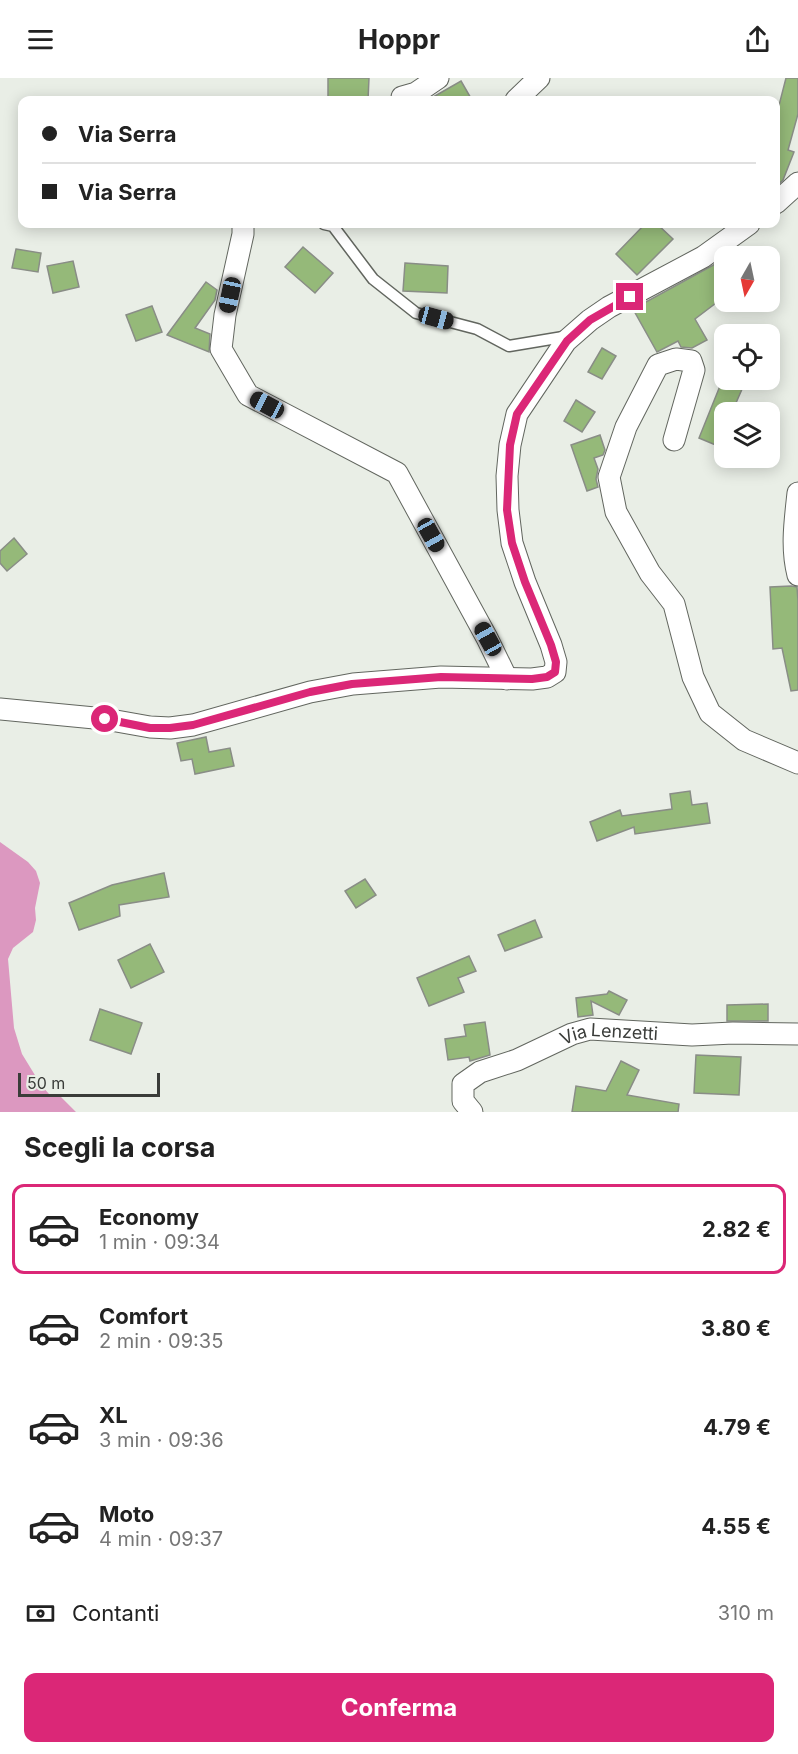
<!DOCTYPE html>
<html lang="it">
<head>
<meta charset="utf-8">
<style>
	body { margin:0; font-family:Inter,sans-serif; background:#f2f2f2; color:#222; height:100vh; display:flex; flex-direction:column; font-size:22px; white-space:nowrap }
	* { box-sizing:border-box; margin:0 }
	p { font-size:20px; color:#767676 }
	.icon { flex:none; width:33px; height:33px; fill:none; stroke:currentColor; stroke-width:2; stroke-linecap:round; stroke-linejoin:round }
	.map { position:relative; height:1034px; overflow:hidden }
	.side { display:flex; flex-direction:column; background:#fff; flex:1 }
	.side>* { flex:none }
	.top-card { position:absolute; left:18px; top:18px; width:762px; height:132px; border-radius:12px; box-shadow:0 3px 15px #0003; display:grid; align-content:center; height:132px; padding:0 24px; background:#fff }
	.needle { width:39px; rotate:189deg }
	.fabs { position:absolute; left:714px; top:168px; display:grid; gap:12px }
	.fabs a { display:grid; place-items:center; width:66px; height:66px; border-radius:12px; background:#fff; box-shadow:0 3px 15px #0003; font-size:30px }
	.scale { position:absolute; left:18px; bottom:15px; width:142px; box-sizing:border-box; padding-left:6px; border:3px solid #3a3c39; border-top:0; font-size:16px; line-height:21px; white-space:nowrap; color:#3a3c39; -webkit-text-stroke:4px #e9eee6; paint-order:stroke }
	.end { position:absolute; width:27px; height:27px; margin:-14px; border:8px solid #db2777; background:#fff; box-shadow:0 0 0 3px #fff }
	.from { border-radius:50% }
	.car { position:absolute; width:18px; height:36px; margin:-18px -9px; border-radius:8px; box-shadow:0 0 4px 2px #0007; background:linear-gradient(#222 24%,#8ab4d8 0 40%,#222 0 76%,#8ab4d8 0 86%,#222 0) }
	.top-card b { display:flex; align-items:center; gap:21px; height:57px; font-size:22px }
	.top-card b+b { border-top:2px solid #e0e0e0 }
	.top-card i { width:15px; height:15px; background:#222 }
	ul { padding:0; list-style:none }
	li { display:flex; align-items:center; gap:18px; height:90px; margin:0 12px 9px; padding:0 12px; border:3px solid transparent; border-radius:12px }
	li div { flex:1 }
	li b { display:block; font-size:22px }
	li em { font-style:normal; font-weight:700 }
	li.selected { border-color:#db2777 }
	li>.icon { width:54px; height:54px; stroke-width:1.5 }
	h2 { padding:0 24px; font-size:27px; line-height:72px }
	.pay { display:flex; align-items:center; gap:15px; height:66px; padding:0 24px; font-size:22px }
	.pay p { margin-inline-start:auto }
	.button { display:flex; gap:12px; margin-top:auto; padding:12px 24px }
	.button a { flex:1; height:69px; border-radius:12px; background:#db2777; color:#fff; font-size:24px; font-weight:700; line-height:69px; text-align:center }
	header { display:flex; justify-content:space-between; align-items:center; height:78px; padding:0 24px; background:#fff; font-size:27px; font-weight:700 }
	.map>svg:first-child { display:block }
</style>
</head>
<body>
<header><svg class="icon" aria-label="menu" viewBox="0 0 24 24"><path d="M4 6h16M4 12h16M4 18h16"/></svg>Hoppr<svg class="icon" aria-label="share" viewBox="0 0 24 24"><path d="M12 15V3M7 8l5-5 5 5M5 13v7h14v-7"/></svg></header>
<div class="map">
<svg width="798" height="1034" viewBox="0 0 798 1034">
	<rect width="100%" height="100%" fill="#e9eee6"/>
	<path fill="#dc98c0" d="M0,764L28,784L36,793L40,805L35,830L36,842L33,854L13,870L8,881L14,950L22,976L41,1007L49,1016L61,1019L76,1034H0Z"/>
	<g fill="#95b979" stroke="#898d86" stroke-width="1.5">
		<path d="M328,0H369L368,22H328Z"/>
		<path d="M786,0H798V36L788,72L794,74L783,102L776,108V39Z"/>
		<path d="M461,3L472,22H428L435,18Z"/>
		<path d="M645,146H657L673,161L637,197L616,176Z"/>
		<path d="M303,169L333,195L315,215L285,189Z"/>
		<path d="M16,171L41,175L38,194L12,190Z"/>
		<path d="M73,183L79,209L53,215L47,188Z"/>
		<path d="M405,185L448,188L447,215L403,213Z"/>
		<path d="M717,185L724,195V219L695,241L707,262L692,270L681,269L678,263L657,274L633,231Z"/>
		<path d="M206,204L217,212L215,222L195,250L210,256L209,274L167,257Z"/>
		<path d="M152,228L162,254L136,263L126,237Z"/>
		<path d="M602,270L616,278L602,301L588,294Z"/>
		<path d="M724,298V302H746L732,334H724V352L718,368L699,360Z"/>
		<path d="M576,322L595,334L582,354L564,343Z"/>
		<path d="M600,357L605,372L603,377L594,380L598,391L596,401L598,409L587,413L571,367Z"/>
		<path d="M14,460L27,476L7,493L0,485V473Z"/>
		<path d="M791,508L797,509L798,523V612L791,613L782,570L773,571L770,509Z"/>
		<path d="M206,659L209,674L230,670L234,688L195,696L192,681L181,683L177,665Z"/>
		<path d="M690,713L692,727L707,725L710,745L635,756L634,749L597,763L590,744L620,732L622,738L672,731L670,716Z"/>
		<path d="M164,795L169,819L119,827L120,838L79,852L69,825L112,807Z"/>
		<path d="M365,801L376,817L356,830L345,813Z"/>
		<path d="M535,842L542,859L505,873L498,857Z"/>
		<path d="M150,866L164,894L131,910L118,882Z"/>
		<path d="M469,878L476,893L458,900L464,914L429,928L417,900Z"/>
		<path d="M609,913L627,922L619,937L591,923L593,937L578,939L576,920L607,916Z"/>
		<path d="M768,926V943H727V927Z"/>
		<path d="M100,931L142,945L131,976L90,962Z"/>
		<path d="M485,944L490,977L470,983L469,979L448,982L445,961L466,958L464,947Z"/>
		<path d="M696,977L741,979L739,1017L694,1015Z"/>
		<path d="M621,983L639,992L627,1017L679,1026L678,1034H572L576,1008L606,1013Z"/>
	</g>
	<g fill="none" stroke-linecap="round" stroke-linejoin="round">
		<g stroke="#62665f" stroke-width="13">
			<path id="service" d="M324,146L333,148L373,201L416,235L477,251L509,268L569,258"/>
		</g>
		<g stroke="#62665f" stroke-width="23">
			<g id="minor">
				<path d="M402,19L416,15L438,0"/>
				<path d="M516,22L539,0"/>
				<path d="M776,125L798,105"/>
				<path d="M243,146V156L225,237L221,271L248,317L397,395L487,560L507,601"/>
				<path d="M674,362L694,292L691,283L676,281L658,287L626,349L609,399L616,434L650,495L674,526L693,599L710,635L744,662L798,685"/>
				<path d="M798,415C795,443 791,470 798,497"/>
				<path d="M0,631L105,641L150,649L170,650L193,647L310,614L353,606L441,599L532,601L547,599L555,594L556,584L551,567L525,504L512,465L508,432L507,398L510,367L517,336L566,263L590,242L609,229L703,179L749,146"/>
				<path id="s1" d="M472,1034L463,1023V1006L480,994L517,982L572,956L590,951L692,957L733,955L798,956"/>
			</g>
		</g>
		<use href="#service" stroke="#fff" stroke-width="10"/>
		<use href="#minor" stroke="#fff" stroke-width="21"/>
	</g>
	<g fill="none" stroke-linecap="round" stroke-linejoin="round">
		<path stroke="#db2777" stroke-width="8" d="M105,641L150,650H170L193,647L310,614L352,606L441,599L532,601L547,599L555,594L556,584L551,567L525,504L512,465L507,432L510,367L517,336L567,263L590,242L630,219"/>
	</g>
	<g text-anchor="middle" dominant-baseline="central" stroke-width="4.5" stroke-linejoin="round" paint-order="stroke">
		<g font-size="18" fill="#3a3c39" stroke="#e9eee6">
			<text stroke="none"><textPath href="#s1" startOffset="189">Via Lenzetti</textPath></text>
		</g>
	</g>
</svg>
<div class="fabs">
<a><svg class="needle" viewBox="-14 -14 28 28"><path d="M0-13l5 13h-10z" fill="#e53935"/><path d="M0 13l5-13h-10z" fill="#767676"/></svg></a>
<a><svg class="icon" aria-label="locate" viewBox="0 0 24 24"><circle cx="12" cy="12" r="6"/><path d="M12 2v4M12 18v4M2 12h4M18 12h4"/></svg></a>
<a><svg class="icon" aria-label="layers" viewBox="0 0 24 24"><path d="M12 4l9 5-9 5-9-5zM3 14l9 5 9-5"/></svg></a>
</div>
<div class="scale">50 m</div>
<i class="end from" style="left:105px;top:641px"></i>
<i class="end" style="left:630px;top:219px"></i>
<i class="car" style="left:230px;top:217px;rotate:192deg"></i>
<i class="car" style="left:436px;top:240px;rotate:105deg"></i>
<i class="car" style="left:267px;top:327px;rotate:298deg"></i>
<i class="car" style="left:431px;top:457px;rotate:151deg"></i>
<i class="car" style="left:488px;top:561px;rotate:331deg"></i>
<div class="top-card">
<b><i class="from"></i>Via Serra</b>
<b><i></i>Via Serra</b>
</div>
</div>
<section class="side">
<h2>Scegli la corsa</h2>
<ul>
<li class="selected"><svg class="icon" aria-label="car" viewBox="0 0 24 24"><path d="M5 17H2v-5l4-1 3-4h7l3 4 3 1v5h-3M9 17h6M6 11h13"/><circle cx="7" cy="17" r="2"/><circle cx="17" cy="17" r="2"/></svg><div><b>Economy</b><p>1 min · 09:34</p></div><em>2.82 €</em></li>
<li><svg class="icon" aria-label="car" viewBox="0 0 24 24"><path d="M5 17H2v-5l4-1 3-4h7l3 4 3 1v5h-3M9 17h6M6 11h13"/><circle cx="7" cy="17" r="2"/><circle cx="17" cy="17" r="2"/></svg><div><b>Comfort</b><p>2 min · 09:35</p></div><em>3.80 €</em></li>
<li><svg class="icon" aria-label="car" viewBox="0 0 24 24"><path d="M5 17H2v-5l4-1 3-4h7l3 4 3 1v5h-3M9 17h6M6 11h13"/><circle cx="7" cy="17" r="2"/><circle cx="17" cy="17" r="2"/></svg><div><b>XL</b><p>3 min · 09:36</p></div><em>4.79 €</em></li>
<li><svg class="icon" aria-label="car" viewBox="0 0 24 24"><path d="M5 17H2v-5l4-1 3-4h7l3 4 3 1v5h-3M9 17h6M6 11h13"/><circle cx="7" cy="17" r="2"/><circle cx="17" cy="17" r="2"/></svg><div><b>Moto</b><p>4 min · 09:37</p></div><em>4.55 €</em></li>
</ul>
<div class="pay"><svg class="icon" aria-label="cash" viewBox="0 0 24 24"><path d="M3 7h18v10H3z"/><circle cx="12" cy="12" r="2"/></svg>Contanti<p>310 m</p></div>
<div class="button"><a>Conferma</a></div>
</section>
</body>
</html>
